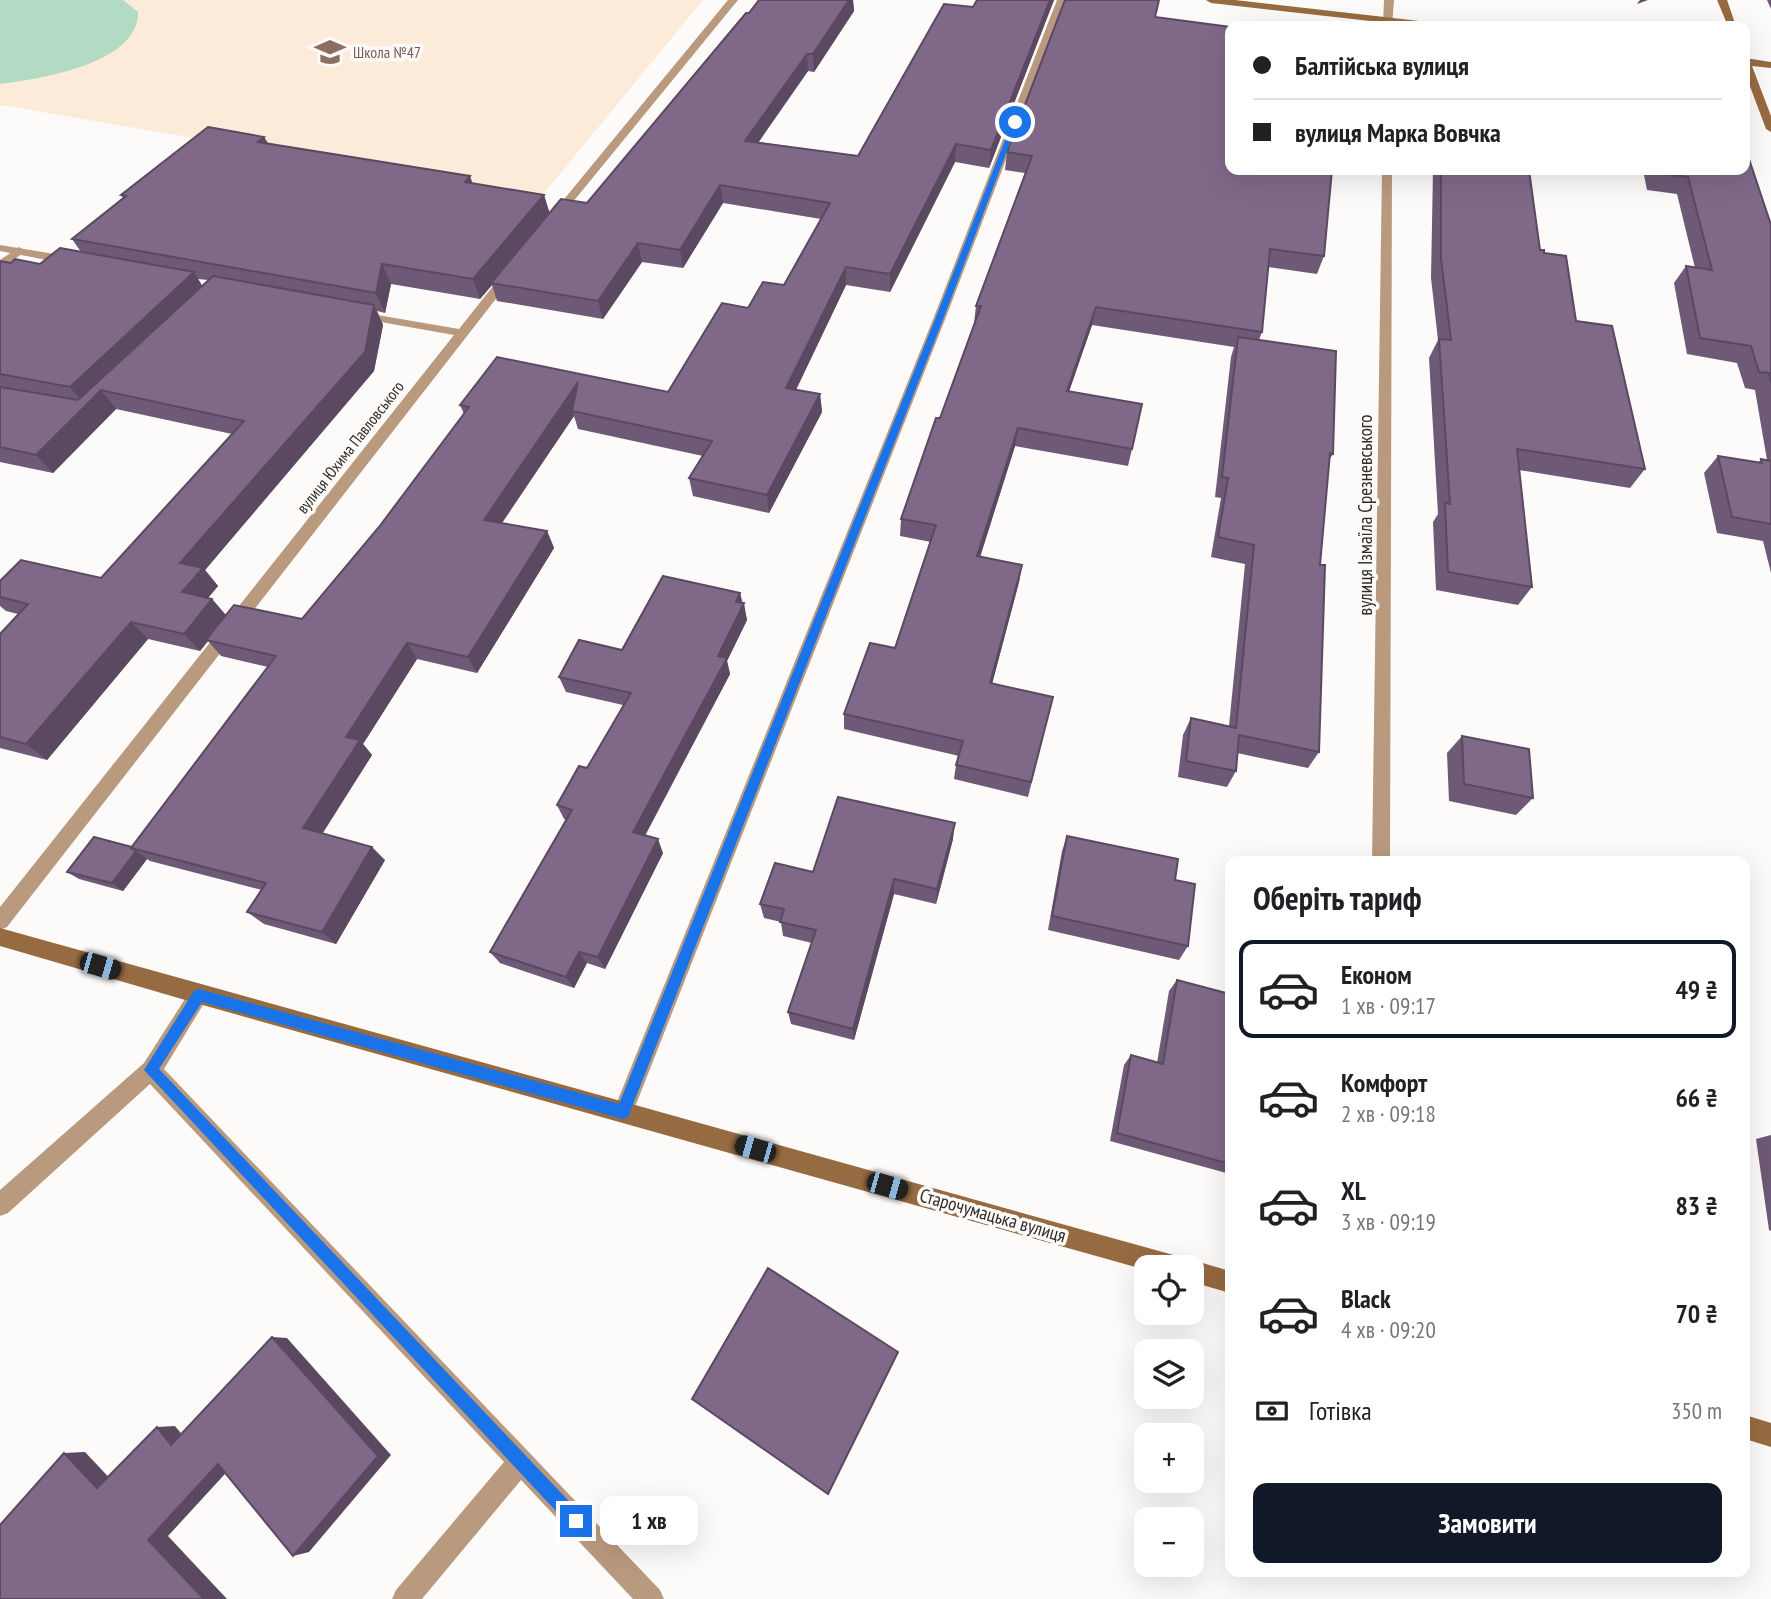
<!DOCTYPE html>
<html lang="uk">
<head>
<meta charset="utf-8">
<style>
	body { margin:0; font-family:"PT Sans Narrow",sans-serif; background:#f2f2f2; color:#202124; height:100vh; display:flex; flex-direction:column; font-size:26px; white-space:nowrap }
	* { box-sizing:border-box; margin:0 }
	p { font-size:23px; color:#757577 }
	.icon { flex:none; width:38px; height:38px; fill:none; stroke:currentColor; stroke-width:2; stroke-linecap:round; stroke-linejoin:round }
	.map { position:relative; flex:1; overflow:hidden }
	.side { position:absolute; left:1225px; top:856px; width:525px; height:721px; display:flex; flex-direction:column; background:#fff; border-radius:14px; box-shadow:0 7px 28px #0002 }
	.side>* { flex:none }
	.guide { position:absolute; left:1225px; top:21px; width:525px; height:154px; border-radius:14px; box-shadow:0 7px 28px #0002; display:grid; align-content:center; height:154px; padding:0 28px; background:#fff }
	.buttons { position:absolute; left:1134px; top:1255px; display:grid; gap:14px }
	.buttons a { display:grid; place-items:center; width:70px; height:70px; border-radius:14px; background:#fff; box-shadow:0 7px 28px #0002; font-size:35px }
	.end { position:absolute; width:32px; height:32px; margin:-16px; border:9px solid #1a73e8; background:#fff; box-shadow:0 0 0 4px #fff }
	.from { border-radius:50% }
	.bubble { position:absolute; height:49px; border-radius:14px; background:#fff; box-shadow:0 7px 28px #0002; font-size:23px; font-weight:700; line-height:49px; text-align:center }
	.car { position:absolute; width:21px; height:42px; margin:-21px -10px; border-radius:9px; box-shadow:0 0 5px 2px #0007; background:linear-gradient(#222 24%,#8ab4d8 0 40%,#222 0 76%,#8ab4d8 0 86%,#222 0) }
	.guide b { display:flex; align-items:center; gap:24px; height:66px; font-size:26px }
	.guide b+b { border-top:2px solid #e0e0e0 }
	.guide i { width:18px; height:18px; background:#202124 }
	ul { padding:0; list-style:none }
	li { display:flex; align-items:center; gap:21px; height:98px; margin:0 14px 10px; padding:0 14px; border:4px solid transparent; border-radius:14px }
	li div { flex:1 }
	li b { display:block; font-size:26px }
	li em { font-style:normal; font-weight:700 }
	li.on { border-color:#111827 }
	li>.icon { width:63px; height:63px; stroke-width:1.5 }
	h2 { padding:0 28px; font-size:32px; line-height:84px }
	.pay { display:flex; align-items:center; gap:18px; height:77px; padding:0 28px; font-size:26px }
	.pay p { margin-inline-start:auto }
	.primary-button { display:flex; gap:14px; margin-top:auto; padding:14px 28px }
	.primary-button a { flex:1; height:80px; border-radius:14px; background:#111827; color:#fff; font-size:28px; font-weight:700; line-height:80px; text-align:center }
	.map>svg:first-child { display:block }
</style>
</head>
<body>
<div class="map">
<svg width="1771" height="1599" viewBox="0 0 1771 1599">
	<rect width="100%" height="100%" fill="#fdfbf9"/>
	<path fill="#fdebda" d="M0,0H703L541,197L0,105Z"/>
	<path fill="#b3dac3" d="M0,0H123L138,12C139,64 39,79 0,84Z"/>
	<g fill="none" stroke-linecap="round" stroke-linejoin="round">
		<path fill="#b99a7f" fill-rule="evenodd" d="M19,247L25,251L23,253L0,270V260Z"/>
		<g fill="#b99a7f" fill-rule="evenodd">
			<path d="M728,0H738L559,219H551V215Z"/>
			<path d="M1057,0H1067L946,317L633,1112L630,1119L623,1122L616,1119L613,1112L934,317Z"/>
			<path d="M1384,0H1394L1392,26H1383Z"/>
			<path d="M1382,170H1392L1390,861H1372Z"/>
			<path d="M0,245L73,257L79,261L73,265L0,251Z"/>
			<path d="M509,270L515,274L513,277L7,927L0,930V907L454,335L358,318L352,314L354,311L459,329L505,271Z"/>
			<path d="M199,986L206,988L209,995L164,1069L660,1590L664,1599H633L521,1480L422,1599H392L396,1590L504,1462L150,1084L8,1213L0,1216V1190L144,1063L192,988Z"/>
		</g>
		<g fill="#976b41" fill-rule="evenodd">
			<path d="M1206,0H1235L1437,23L1442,26H1415L1211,3Z"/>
			<path d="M1717,0H1727L1736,26H1728Z"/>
			<path d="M1745,58L1771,62V68L1752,66L1771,116V132L1766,129L1745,73Z"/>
			<path d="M0,928L1177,1256L1186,1262L1192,1260L1230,1271V1293L1192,1282V1267H1146V1270L199,1004L0,946Z"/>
			<path d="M1745,1415L1771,1423V1447L1745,1439Z"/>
		</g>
	</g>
	<g fill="#6e5976" fill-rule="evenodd">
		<path d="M759,0H853L854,11L814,72L808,71L758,142L858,156L973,7L1054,0L989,168L955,162L890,292L846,285L796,390L820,394L822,412L769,513L693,496L689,478L703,456L578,429L574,416L501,523L547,531L554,548L477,673L417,659L363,744L372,755L323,833L385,860L336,944L264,924L247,912L262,890L150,861L147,859L123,891L79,879L67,872L132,847L268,667L221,656L208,641L200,651L148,639L47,760L0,748V634L18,614L6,611L0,606V581L101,578L232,434L116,409L53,473L0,462V261L11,263L40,264L81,252L72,239L123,198L121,195L264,137L268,143L472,183L544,195L549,213L587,203ZM723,203L821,219L784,285L748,308L668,392L460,405L464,414L379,527L302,619L226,615L212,599L208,598L218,586L205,570L374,371L383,325L377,311L385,313L391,284L480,299L492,285L497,301L603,319L642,262L683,268ZM198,279L208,280L202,286Z"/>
		<path d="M1767,0H1771V9Z"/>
		<path d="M1156,17L1324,256L1317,274L1268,267L1262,332L1259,340L1333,454L1329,460L1320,565L1319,752L1308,768L1237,753L1236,771L1227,787L1178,777L1183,735L1191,718L1229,726L1245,564L1211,557L1221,498L1215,497L1231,357L1234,347L1092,325L1069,391L1132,449L1128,466L1015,446L980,557L1022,565L1019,582L992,684L1053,697L1028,797L954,779L956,765L959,756L844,729V714L895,648L931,542L900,536L901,519L940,418L974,323L976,306L1025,173L1005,170L1007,152Z"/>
		<path d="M1433,170H1529L1540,250L1544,253L1645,469L1630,488L1519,470L1532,587L1518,605L1436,590L1433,522L1438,514L1429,358L1438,340L1431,278Z"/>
		<path d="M1643,170H1745L1771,225V573L1763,541L1717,533L1704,473L1718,456L1758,463L1761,459L1767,460L1755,390L1745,388L1737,363L1687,354L1674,283L1686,266L1695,268L1677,194L1647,190Z"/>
		<path d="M740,593L747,620L727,661L730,674L645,836L663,853L605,969L587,963L574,988L500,963L490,952L566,820L564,819L557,805L587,768L623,705L566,692L559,677L622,650Z"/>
		<path d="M1462,736L1533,798L1516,815L1449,801L1447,753Z"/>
		<path d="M1067,836L1188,946L1179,960L1048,930L1062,851Z"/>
		<path d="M953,839L936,904L894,894L854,1040L791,1024L788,1012L812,943L783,936L781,922L764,918L760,904L813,872Z"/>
		<path d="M1177,980L1230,994V1174L1110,1141L1124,1065L1131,1055L1157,1063L1169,991Z"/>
		<path d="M1771,1135V1231L1769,1230L1756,1139Z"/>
	</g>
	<g fill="#5a4960">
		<path d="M849,0H853L854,11L814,72L813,54Z"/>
		<path d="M1050,0H1054L989,168L991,150Z"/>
		<path d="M1640,0H1648L1637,4Z"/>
		<path d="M807,54L808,71L747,159L745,141Z"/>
		<path d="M264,137L274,156L258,142Z"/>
		<path d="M956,144L955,162L890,292V274Z"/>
		<path d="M470,176L477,196L465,182Z"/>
		<path d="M720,185L723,203L683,268L680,250Z"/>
		<path d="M544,195L550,214L491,283L492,285L480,299L473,279Z"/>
		<path d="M638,243L642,262L603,319L598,301Z"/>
		<path d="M382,264L391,284L385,313L376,293Z"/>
		<path d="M846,267V285L788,406L786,388Z"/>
		<path d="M194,272L206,292L102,391L116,409L53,473L36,455L85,406L70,387Z"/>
		<path d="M374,305L383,325L374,371L205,570L218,586L198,610L182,592L180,563Z"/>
		<path d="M1096,307L1092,325L1063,409L1067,391Z"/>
		<path d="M578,382L572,411L574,416L492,538L484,520Z"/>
		<path d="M820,394L822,412L769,513L767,495Z"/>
		<path d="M1018,428L1015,446L975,573L977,556Z"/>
		<path d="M547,531L554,548L477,673L468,657Z"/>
		<path d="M1022,565L1019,582L988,699L990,683Z"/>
		<path d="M740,593L743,606L744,603L747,620L727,661L730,674L639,846L633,832L718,656L736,602Z"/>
		<path d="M212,599L227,617L206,640L208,641L200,651L184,634Z"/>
		<path d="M131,622L148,639L47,760L26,744Z"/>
		<path d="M407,643L417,659L363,744L372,755L317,841L303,828L346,737Z"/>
		<path d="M955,823L953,839L936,904L937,889Z"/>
		<path d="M658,839L663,853L605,969L598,957Z"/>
		<path d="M372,847L385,860L336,944L322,932Z"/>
		<path d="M136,851L147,859L123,891L112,883Z"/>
		<path d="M894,879V894L854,1040L853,1029Z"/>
		<path d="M579,952L587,963L574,988L566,977Z"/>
		<path d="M272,1337L287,1338L391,1455L309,1552L293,1556Z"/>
		<path d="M175,1426L189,1443L171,1445L157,1427Z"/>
		<path d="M85,1452L117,1486L97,1488L64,1453Z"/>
		<path d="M235,1463L168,1536L227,1599H204L148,1540L218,1464Z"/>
	</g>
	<g fill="#806889" stroke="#5a4960" stroke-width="2">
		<path d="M759,0H849L813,54H807L745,141L858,156L944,4L973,7L977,0H1050L991,150L956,144L890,274L846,267L786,388L820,394L767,495L689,478L712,441L572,411L578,382L484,520L547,531L468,657L407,643L346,737L360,740L303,828L372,847L322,932L247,912L266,883L131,848L276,656L206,640L234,605L302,619L379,527L469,407L460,405L497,357L668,392L722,303L748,308L763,282L784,285L830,203L720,185L680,250L638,243L598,301L491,283L561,199L587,203L746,13H749Z"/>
		<path d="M1065,0H1159L1155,17L1230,27V170H1332L1324,256L1270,249L1262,332L1096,307L1067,391L1142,404L1132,449L1018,428L977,556L1022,565L990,683L1053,697L1031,782L956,765L963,741L844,714L870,643L895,648L936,525L901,519L936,418H940L981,306H976L1032,156L1007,152Z"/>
		<path d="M208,127L264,137L258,142L470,176L465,182L544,195L473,279L382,264L376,293L72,239L126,196L121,195Z"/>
		<path d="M1745,147L1771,225V383L1769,373L1759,372L1751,346L1700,338L1686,266L1712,270L1688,177L1658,173L1657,170H1745Z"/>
		<path d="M1441,170H1529L1540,250H1544V253L1566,256L1576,321L1612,326L1645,469L1517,449L1532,587L1448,572L1445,503L1450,504L1439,339L1451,340L1441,258Z"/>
		<path d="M60,248L194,272L70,387L0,374V261L11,263L15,259L40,264Z"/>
		<path d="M213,276L374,305L365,352L180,563L203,568L182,592L212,599L184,634L131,622L26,744L0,737V634L28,604L0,597V581L21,560L101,578L244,421L101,390L36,455L0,447V387L78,400Z"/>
		<path d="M1238,337L1336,351L1333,454L1330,453L1320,565H1325L1319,752L1239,735L1236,771L1186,761L1191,718L1236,728L1254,545L1218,537L1228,478L1222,477Z"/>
		<path d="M1718,456L1762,463L1761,459L1771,461V524L1732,517Z"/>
		<path d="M663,576L740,593L736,602L744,603L718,656L727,658L633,832L658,839L598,957L579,952L566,977L490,952L572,810L557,805L579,766L587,768L631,693L559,677L579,640L622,650Z"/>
		<path d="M1462,736L1529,749L1533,798L1464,784Z"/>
		<path d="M838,797L955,823L937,889L894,879L853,1029L788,1012L816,930L780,922L784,909L760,904L775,863L813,872Z"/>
		<path d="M1067,836L1178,859L1175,880L1195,884L1188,946L1052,916Z"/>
		<path d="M94,837L132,847L131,848L136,851L112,883L67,872Z"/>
		<path d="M1177,980L1230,994V1164L1117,1133L1131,1055L1163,1064Z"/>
		<path d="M768,1268L898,1352L828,1494L692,1399Z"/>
		<path d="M272,1337L378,1456L293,1556L218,1464L148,1540L204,1599H0V1525L64,1453L97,1488L157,1427L171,1445Z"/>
	</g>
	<path fill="#1a73e8" d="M1015,120L1018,122L944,317L628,1117L623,1119L202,1002L159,1069L582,1515L584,1521L582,1526L576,1529L570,1526L144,1070L194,991L199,989L619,1104L936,317L1012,122Z"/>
	<defs>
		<g id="school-bare" transform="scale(2.415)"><path d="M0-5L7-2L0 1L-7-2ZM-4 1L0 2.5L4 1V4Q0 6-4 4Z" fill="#8d6e63" stroke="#fdfbf9" stroke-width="2.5" paint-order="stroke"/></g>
	</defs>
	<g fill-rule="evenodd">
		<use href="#school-bare" x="330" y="52"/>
	</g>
	<g text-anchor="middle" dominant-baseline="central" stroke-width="7" stroke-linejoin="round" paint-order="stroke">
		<g font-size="16" fill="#785e54" stroke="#fdfbf9" text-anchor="start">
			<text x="353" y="52">Школа №47</text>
		</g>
		<g font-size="16" fill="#2f2b27" stroke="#fdfbf9">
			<text transform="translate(350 447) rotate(-52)">вулиця Юхима Павловського</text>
		</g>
		<g font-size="19" fill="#2f2b27" stroke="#fdfbf9">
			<text transform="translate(1365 515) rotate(-90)">вулиця Ізмаїла Срезневського</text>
			<text transform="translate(993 1215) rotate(16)">Старочумацька вулиця</text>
		</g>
	</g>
</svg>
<div class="buttons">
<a><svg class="icon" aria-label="locate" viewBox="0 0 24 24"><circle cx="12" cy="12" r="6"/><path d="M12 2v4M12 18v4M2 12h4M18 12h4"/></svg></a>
<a><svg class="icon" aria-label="layers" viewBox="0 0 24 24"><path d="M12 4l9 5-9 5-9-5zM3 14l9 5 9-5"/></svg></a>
<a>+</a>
<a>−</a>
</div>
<i class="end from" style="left:1015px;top:122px"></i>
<i class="end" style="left:576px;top:1521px"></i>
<div class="bubble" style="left:600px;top:1496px;width:98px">1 хв</div>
<i class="car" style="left:100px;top:966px;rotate:106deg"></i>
<i class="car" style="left:755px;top:1149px;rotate:286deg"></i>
<i class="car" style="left:887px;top:1186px;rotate:106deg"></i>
<div class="guide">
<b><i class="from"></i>Балтійська вулиця</b>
<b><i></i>вулиця Марка Вовчка</b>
</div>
<section class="side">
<h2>Оберіть тариф</h2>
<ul>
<li class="on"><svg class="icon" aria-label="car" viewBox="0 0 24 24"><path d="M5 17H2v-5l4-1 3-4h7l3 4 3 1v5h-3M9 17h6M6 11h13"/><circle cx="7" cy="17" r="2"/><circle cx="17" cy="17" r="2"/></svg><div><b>Економ</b><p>1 хв · 09:17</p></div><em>49 ₴</em></li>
<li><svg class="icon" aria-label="car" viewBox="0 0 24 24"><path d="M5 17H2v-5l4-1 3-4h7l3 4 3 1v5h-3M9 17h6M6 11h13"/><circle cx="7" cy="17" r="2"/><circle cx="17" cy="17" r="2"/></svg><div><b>Комфорт</b><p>2 хв · 09:18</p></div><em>66 ₴</em></li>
<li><svg class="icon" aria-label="car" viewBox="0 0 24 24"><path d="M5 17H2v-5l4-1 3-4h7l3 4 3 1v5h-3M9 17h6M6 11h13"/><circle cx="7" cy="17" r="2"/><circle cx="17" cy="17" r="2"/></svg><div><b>XL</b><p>3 хв · 09:19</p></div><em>83 ₴</em></li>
<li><svg class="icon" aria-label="car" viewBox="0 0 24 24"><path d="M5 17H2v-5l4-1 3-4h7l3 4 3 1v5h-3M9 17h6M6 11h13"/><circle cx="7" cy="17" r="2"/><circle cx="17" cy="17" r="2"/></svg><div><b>Black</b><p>4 хв · 09:20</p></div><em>70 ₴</em></li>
</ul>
<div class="pay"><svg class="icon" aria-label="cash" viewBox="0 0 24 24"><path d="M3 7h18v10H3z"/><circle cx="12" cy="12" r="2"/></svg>Готівка<p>350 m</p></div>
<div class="primary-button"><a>Замовити</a></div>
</section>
</div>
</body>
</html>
